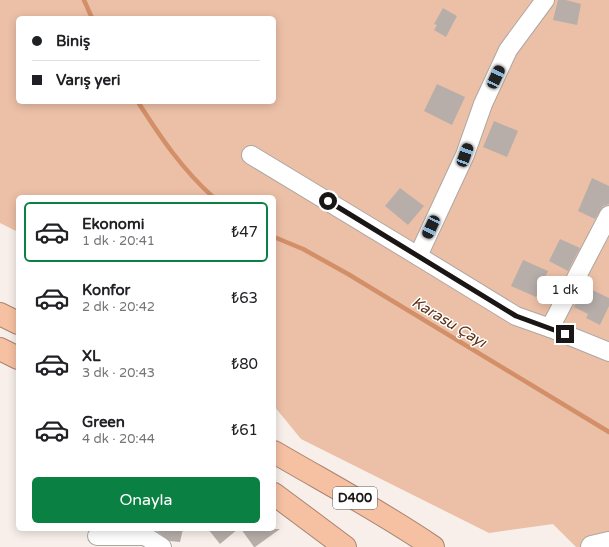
<!DOCTYPE html>
<html lang="tr">
<head>
<meta charset="utf-8">
<style>
	body { margin:0; font-family:"Varela Round",sans-serif; background:#f6f6f6; color:#202124; height:100vh; display:flex; flex-direction:column; font-size:15px; white-space:nowrap }
	* { box-sizing:border-box; margin:0 }
	p { font-size:13px; color:#757577 }
	.icon { flex:none; width:22px; height:22px; fill:none; stroke:currentColor; stroke-width:2; stroke-linecap:round; stroke-linejoin:round }
	.map { position:relative; flex:1; overflow:hidden }
	.drawer { position:absolute; left:16px; top:195px; width:260px; height:336px; display:flex; flex-direction:column; background:#fff; border-radius:6px; box-shadow:0 2px 10px #0003 }
	.drawer>* { flex:none }
	.top-card { position:absolute; left:16px; top:16px; width:260px; height:88px; border-radius:6px; box-shadow:0 2px 10px #0003; display:grid; align-content:center; height:88px; padding:0 16px; background:#fff }
	.end { position:absolute; width:18px; height:18px; margin:-9px; border:5px solid #191615; background:#fff; box-shadow:0 0 0 2px #fff }
	.from { border-radius:50% }
	.bubble { position:absolute; height:28px; border-radius:6px; background:#fff; box-shadow:0 2px 10px #0003; font-size:13px; font-weight:600; line-height:28px; text-align:center }
	.car { position:absolute; width:12px; height:24px; margin:-12px -6px; border-radius:5px; box-shadow:0 0 3px 1px #0007; background:linear-gradient(#222 24%,#8ab4d8 0 40%,#222 0 76%,#8ab4d8 0 86%,#222 0) }
	.top-card b { display:flex; align-items:center; gap:14px; height:38px; font-size:15px }
	.top-card b+b { border-top:1px solid #e0e0e0 }
	.top-card i { width:10px; height:10px; background:#202124 }
	ul { padding:7px 0 0; list-style:none }
	li { display:flex; align-items:center; gap:12px; height:60px; margin:0 8px 6px; padding:0 8px; border:2px solid transparent; border-radius:6px }
	li div { flex:1 }
	li b { display:block; font-size:15px }
	li em { font-style:normal; font-weight:600 }
	li.selected { border-color:#0b8043 }
	li>.icon { width:36px; height:36px; stroke-width:1.5 }
	.action { display:flex; gap:8px; margin-top:auto; padding:8px 16px }
	.action a { flex:1; height:46px; border-radius:6px; background:#0b8043; color:#fff; font-size:16px; font-weight:600; line-height:46px; text-align:center }
	.map>svg:first-child { display:block }
</style>
</head>
<body>
<div class="map">
<svg width="609" height="547" viewBox="0 0 609 547">
	<rect width="100%" height="100%" fill="#f8efea"/>
	<path fill="#ecc0a7" fill-rule="evenodd" d="M0,0H609V547H576L553,524L489,533L301,439L274,406V197H18V232L0,223ZM18,18H274V102H18Z"/>
	<g fill="none" stroke-linecap="round" stroke-linejoin="round">
		<g stroke="#d38f68" stroke-width="4.5">
			<path d="M84,0L92,18"/>
			<path d="M138,102C161,138 182,169 213,197"/>
			<path d="M274,237L303,249L348,274L609,432"/>
		</g>
	</g>
	<g fill="#b7aeaa">
		<path d="M558,0H566L581,4L577,25L553,20Z"/>
		<path d="M443,8L457,16L446,37L434,30L437,25L434,24Z"/>
		<path d="M437,84L465,97L452,125L424,111Z"/>
		<path d="M494,121L518,131L507,157L483,147Z"/>
		<path d="M592,178L609,186V204L603,206L595,219L578,211Z"/>
		<path d="M400,188L424,206L408,225L385,206Z"/>
		<path d="M560,239L580,248L568,271L549,261Z"/>
		<path d="M523,260L548,271L536,297L511,286Z"/>
		<path d="M584,286L609,298V306L600,325L586,318L588,314L574,307Z"/>
		<path d="M154,529H183L180,542L170,541Z"/>
		<path d="M208,529H238L220,544Z"/>
		<path d="M241,529H280L255,547H254Z"/>
	</g>
	<g fill="none" stroke-linecap="round" stroke-linejoin="round">
		<g stroke="#aea6a1" stroke-width="20">
			<g id="street">
				<path d="M251,155L418,256L465,155L483,104L508,50L545,0"/>
				<path d="M418,256L516,316L550,328L609,215"/>
				<path d="M550,328L609,352"/>
				<path d="M97,536H145L162,547"/>
			</g>
		</g>
		<g stroke="#aea6a1" stroke-width="24">
			<path id="secondary" d="M592,547L609,543"/>
		</g>
		<g stroke="#a98571" stroke-width="24">
			<g id="highway">
				<path d="M0,314L18,323"/>
				<path d="M0,349L18,358"/>
				<path d="M274,452C327,483 382,512 433,547"/>
				<path d="M274,494L345,547"/>
			</g>
		</g>
		<use href="#street" stroke="#fff" stroke-width="18"/>
		<use href="#secondary" stroke="#fff" stroke-width="22"/>
		<use href="#highway" stroke="#f6c1a3" stroke-width="22"/>
	</g>
	<g fill="none" stroke-linecap="round" stroke-linejoin="round">
		<path stroke="#191615" stroke-width="5" d="M328,201L516,316L565,334"/>
	</g>
	<g text-anchor="middle" dominant-baseline="central" stroke-width="3" stroke-linejoin="round" paint-order="stroke">
		<rect fill="#fff" stroke="#5e5c5b" stroke-width="1" x="333" y="487" width="44" height="22" rx="3"/>
		<g font-size="13" font-weight="bold" fill="#191615">
			<text x="355" y="498">D400</text>
		</g>
		<g font-size="15" font-style="italic" fill="#603317" stroke="#fff">
			<text transform="translate(449 322) rotate(31)">Karasu Çayı</text>
		</g>
	</g>
</svg>
<i class="end from" style="left:328px;top:201px"></i>
<i class="end" style="left:565px;top:334px"></i>
<div class="bubble" style="left:537px;top:276px;width:56px">1 dk</div>
<i class="car" style="left:496px;top:77px;rotate:25deg"></i>
<i class="car" style="left:465px;top:155px;rotate:20deg"></i>
<i class="car" style="left:431px;top:227px;rotate:205deg"></i>
<div class="top-card">
<b><i class="from"></i>Biniş</b>
<b><i></i>Varış yeri</b>
</div>
<section class="drawer">
<ul>
<li class="selected"><svg class="icon" aria-label="car" viewBox="0 0 24 24"><path d="M5 17H2v-5l4-1 3-4h7l3 4 3 1v5h-3M9 17h6M6 11h13"/><circle cx="7" cy="17" r="2"/><circle cx="17" cy="17" r="2"/></svg><div><b>Ekonomi</b><p>1 dk · 20:41</p></div><em>₺47</em></li>
<li><svg class="icon" aria-label="car" viewBox="0 0 24 24"><path d="M5 17H2v-5l4-1 3-4h7l3 4 3 1v5h-3M9 17h6M6 11h13"/><circle cx="7" cy="17" r="2"/><circle cx="17" cy="17" r="2"/></svg><div><b>Konfor</b><p>2 dk · 20:42</p></div><em>₺63</em></li>
<li><svg class="icon" aria-label="car" viewBox="0 0 24 24"><path d="M5 17H2v-5l4-1 3-4h7l3 4 3 1v5h-3M9 17h6M6 11h13"/><circle cx="7" cy="17" r="2"/><circle cx="17" cy="17" r="2"/></svg><div><b>XL</b><p>3 dk · 20:43</p></div><em>₺80</em></li>
<li><svg class="icon" aria-label="car" viewBox="0 0 24 24"><path d="M5 17H2v-5l4-1 3-4h7l3 4 3 1v5h-3M9 17h6M6 11h13"/><circle cx="7" cy="17" r="2"/><circle cx="17" cy="17" r="2"/></svg><div><b>Green</b><p>4 dk · 20:44</p></div><em>₺61</em></li>
</ul>
<div class="action"><a>Onayla</a></div>
</section>
</div>
</body>
</html>
